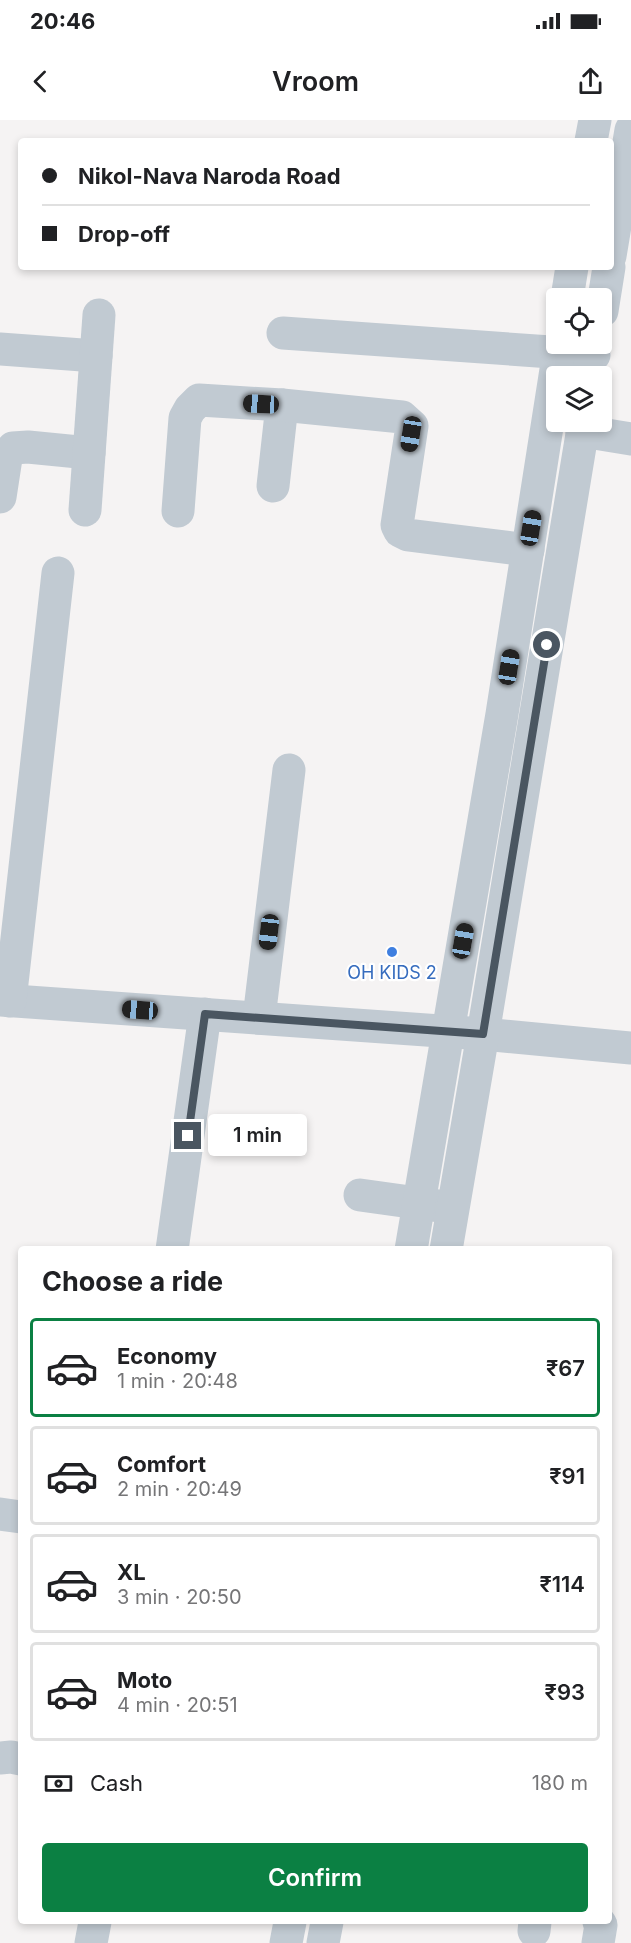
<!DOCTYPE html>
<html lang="en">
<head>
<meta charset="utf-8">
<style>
	body { margin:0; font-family:Inter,sans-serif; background:#f2f2f2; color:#202124; height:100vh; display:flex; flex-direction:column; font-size:22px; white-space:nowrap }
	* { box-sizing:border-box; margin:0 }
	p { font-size:20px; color:#757577 }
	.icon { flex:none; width:33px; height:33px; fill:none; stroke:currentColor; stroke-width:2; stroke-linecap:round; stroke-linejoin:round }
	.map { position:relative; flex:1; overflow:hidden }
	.panel { position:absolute; left:18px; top:1126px; width:594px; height:678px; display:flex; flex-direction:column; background:#fff; border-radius:6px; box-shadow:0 3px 9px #0003 }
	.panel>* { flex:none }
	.guide { position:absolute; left:18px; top:18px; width:596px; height:132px; border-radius:6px; box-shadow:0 3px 9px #0003; display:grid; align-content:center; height:132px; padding:0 24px; background:#fff }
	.tools { position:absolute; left:546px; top:168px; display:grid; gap:12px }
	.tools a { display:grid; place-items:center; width:66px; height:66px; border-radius:6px; background:#fff; box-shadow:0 3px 9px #0003; font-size:30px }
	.end { position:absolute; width:27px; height:27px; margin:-14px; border:8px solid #4a5661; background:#fff; box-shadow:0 0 0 3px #fff }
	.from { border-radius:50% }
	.bubble { position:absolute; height:42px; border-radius:6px; background:#fff; box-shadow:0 3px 9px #0003; font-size:20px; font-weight:600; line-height:42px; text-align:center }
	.car { position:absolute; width:18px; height:36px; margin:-18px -9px; border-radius:8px; box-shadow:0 0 4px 2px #0007; background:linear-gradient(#222 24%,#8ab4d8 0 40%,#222 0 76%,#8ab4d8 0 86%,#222 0) }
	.guide b { display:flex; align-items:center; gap:21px; height:57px; font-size:22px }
	.guide b+b { border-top:2px solid #e0e0e0 }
	.guide i { width:15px; height:15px; background:#202124 }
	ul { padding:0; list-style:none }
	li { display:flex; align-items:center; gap:18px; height:99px; margin:0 12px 9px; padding:0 12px; border:3px solid #e0e0e0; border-radius:6px }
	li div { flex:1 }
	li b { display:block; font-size:22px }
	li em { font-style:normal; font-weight:600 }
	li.current { border-color:#0b8043 }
	li>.icon { width:54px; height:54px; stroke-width:1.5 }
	h2 { padding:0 24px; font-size:27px; line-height:72px }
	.pay { display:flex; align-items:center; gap:15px; height:66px; padding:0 24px; font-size:22px }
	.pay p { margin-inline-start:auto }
	.action { display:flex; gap:12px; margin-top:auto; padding:12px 24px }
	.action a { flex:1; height:69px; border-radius:6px; background:#0b8043; color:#fff; font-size:24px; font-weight:600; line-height:69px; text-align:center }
	.status { display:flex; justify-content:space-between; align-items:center; height:42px; padding:0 30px; background:#fff; direction:ltr }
	.status svg { height:16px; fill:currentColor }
	header { display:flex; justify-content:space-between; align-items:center; height:78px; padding:0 24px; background:#fff; font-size:27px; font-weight:600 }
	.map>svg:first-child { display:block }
</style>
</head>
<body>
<div class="status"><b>20:46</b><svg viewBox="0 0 49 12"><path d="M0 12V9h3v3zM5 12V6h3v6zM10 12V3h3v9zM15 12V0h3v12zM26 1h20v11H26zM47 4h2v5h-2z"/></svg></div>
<header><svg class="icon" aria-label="back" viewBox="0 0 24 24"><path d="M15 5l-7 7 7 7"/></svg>Vroom<svg class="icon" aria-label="share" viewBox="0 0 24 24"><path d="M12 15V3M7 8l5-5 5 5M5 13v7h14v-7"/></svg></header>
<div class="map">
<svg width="631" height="1823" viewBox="0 0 631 1823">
	<rect width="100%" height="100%" fill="#f5f3f3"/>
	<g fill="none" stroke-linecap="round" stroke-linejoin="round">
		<g stroke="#c1cad2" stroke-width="33">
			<path d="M591,21L595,0"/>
			<path d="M610,136L631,10"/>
			<path d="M567,178L572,147"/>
			<path d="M602,191L609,147"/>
			<path d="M283,213L594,235"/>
			<path d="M0,229L96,236"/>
			<path d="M582,311L631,319"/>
			<path d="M273,366L282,285"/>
			<path d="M0,377L6,338L13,328L28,327L89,333"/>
			<path d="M85,390L99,195"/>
			<path d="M178,391L185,298L190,289L199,280L282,285L402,297L412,306L397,405L400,411L408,415L528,430"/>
			<path d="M0,880L483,914L631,928"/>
			<path d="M10,881L58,453"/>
			<path d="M259,898L289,650"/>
			<path d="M360,1075L439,1086"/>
			<path d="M172,1130L205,894"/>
			<path d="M411,1130L502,594L560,224"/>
			<path d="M446,1130L483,914L584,302"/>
			<path d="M0,1394L21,1397"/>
			<path d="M0,1638L11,1637L21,1639"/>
			<path d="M534,1811L535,1802"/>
			<path d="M91,1823L95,1802"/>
			<path d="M286,1823L290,1802"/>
			<path d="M323,1823L327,1802"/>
			<path d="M598,1823L601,1805L599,1802"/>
		</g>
	</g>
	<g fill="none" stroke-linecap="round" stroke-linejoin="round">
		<path stroke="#4a5661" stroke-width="8" d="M188,1016L205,894L483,914L547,525"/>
	</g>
	<circle fill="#3f7fe0" stroke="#fff" stroke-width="2" cx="392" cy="832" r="6"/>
	<g text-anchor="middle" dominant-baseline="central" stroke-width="4.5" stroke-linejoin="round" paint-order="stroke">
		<g font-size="18" fill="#366cbe" stroke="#fff">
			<text x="392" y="852">OH KIDS 2</text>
		</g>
	</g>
</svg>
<div class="tools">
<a><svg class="icon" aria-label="locate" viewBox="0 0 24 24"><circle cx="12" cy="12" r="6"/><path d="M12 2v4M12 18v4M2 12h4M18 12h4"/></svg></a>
<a><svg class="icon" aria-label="layers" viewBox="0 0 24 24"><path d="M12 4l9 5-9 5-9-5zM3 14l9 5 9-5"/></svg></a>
</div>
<i class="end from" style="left:547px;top:525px"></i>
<i class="end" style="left:188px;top:1016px"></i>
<div class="bubble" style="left:208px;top:994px;width:99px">1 min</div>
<i class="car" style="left:261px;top:284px;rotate:273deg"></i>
<i class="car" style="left:411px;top:314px;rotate:189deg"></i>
<i class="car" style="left:531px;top:408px;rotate:9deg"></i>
<i class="car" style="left:509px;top:547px;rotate:9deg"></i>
<i class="car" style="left:269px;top:812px;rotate:187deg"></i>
<i class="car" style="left:463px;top:821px;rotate:10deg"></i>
<i class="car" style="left:140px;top:890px;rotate:274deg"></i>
<div class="guide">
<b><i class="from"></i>Nikol-Nava Naroda Road</b>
<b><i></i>Drop-off</b>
</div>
<section class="panel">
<h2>Choose a ride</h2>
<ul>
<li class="current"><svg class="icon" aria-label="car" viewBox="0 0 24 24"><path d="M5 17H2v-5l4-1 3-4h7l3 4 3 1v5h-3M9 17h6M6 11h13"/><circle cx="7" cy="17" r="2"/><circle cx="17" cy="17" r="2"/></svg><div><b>Economy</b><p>1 min · 20:48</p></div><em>₹67</em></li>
<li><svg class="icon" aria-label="car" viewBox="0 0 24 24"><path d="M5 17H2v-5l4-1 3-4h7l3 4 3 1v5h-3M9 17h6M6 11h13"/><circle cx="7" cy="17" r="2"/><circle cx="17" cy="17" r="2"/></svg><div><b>Comfort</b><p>2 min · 20:49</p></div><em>₹91</em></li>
<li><svg class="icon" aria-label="car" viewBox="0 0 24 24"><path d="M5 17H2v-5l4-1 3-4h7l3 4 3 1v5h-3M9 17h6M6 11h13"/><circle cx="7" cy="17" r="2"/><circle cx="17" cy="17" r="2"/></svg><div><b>XL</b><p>3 min · 20:50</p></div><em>₹114</em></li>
<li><svg class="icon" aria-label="car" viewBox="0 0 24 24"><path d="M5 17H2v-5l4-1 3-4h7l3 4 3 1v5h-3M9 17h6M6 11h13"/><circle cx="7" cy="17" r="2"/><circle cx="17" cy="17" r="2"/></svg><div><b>Moto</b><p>4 min · 20:51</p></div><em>₹93</em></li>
</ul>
<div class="pay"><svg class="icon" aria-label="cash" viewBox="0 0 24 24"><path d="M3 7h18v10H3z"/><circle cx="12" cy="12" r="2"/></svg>Cash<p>180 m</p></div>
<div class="action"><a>Confirm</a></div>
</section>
</div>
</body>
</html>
